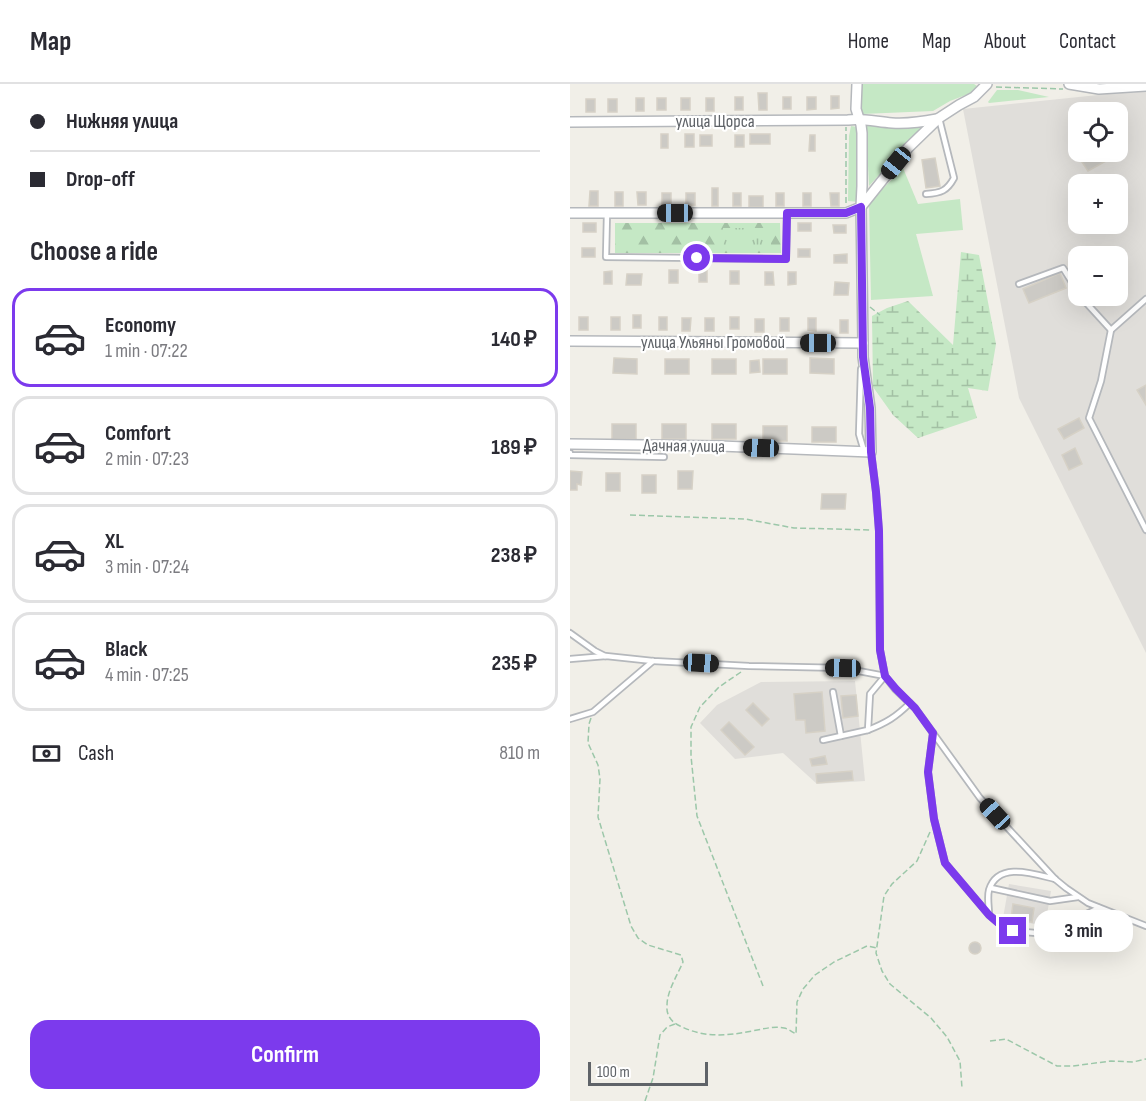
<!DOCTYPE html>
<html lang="en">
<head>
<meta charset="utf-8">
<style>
	body { margin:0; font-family:"Sofia Sans Condensed",sans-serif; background:#f2f2f3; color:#2b2b33; height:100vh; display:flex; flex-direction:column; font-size:22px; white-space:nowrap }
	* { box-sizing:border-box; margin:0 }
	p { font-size:20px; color:#7c7c81 }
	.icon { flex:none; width:33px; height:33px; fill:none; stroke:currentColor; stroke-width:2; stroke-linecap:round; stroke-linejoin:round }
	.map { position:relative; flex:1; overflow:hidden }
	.side { display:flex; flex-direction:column; background:#fff; width:570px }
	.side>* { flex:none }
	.guide { display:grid; align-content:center; height:132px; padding:0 30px; background:#fff }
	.controls { position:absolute; left:498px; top:18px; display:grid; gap:12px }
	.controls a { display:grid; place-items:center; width:60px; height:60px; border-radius:12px; background:#fff; box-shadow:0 6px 24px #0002; font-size:30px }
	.scale { position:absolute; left:18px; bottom:15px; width:120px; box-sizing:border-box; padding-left:6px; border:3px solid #5f6368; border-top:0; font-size:16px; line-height:21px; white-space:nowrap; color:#5f6368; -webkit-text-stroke:4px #fff; paint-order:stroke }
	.end { position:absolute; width:27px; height:27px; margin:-14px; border:8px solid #7c3aed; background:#fff; box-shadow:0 0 0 3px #fff }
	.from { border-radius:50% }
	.bubble { position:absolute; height:42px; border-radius:18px; background:#fff; box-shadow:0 6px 24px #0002; font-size:20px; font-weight:700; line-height:42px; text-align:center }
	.car { position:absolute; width:18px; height:36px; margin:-18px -9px; border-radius:8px; box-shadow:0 0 4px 2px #0007; background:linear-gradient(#222 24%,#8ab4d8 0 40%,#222 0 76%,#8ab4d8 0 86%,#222 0) }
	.guide b { display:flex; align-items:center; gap:21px; height:57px; font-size:22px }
	.guide b+b { border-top:2px solid #e1e1e2 }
	.guide i { width:15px; height:15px; background:#2b2b33 }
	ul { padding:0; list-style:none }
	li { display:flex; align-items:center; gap:18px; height:99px; margin:0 12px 9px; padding:0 18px; border:3px solid #e1e1e2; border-radius:18px }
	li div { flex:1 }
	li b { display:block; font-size:22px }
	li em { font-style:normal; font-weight:700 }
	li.on { border-color:#7c3aed }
	li>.icon { width:54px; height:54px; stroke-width:1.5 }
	h2 { padding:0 30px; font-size:27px; line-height:72px }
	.pay { display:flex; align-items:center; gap:15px; height:66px; padding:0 30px; font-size:22px }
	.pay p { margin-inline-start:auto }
	.cta { display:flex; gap:12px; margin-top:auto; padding:12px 30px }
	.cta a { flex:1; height:69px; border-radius:18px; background:#7c3aed; color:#fff; font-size:24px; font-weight:700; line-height:69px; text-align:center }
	header { display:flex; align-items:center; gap:36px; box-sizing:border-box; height:84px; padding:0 30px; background:#fff; border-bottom:2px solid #e1e1e2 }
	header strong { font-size:28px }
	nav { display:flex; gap:33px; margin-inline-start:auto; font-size:21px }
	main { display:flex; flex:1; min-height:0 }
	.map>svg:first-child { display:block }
</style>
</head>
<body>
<header>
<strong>Map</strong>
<nav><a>Home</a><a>Map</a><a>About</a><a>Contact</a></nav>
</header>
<main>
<section class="side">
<div class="guide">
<b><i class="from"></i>Нижняя улица</b>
<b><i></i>Drop-off</b>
</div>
<h2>Choose a ride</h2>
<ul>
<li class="on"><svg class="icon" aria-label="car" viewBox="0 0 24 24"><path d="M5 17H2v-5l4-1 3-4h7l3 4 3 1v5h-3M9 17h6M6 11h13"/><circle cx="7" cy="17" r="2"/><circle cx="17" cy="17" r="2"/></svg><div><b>Economy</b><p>1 min · 07:22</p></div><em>140 ₽</em></li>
<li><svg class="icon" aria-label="car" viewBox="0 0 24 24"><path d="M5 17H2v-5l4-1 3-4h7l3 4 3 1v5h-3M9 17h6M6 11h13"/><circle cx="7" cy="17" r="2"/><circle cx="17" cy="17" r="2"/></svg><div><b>Comfort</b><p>2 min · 07:23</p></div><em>189 ₽</em></li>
<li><svg class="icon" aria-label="car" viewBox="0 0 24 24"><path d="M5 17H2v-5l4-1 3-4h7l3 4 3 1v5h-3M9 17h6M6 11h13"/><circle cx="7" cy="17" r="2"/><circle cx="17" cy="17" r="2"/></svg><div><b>XL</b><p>3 min · 07:24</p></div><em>238 ₽</em></li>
<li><svg class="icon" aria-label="car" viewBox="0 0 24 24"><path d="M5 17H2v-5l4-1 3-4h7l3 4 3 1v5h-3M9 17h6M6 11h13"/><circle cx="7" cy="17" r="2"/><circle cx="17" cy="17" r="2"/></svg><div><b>Black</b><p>4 min · 07:25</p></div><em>235 ₽</em></li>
</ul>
<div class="pay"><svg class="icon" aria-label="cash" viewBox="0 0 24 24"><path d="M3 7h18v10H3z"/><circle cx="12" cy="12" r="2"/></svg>Cash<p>810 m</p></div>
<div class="cta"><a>Confirm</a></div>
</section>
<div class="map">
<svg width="576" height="1017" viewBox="0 0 576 1017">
	<defs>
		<pattern id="forest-firs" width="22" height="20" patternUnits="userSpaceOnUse" patternTransform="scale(1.5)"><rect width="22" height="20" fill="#c5e8c5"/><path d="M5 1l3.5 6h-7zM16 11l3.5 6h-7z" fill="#a3c0a4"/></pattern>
		<pattern id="wetland-marsh" width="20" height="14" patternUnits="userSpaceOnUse" patternTransform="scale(1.5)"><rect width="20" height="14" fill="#c5e8c5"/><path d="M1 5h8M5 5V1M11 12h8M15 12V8" fill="none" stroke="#a3c0a4"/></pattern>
		<pattern id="park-tufts" width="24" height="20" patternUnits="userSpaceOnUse" patternTransform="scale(1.5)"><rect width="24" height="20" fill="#c5e8c5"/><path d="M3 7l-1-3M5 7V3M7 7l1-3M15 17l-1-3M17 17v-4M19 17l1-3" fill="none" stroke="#a3c0a4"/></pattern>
	</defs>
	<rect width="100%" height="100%" fill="#f1efe8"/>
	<g fill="#e0deda" fill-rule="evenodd">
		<path d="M576,6V569L449,314L393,25ZM508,28H548V68H508ZM508,100H548V140H508ZM508,172H548V212H508Z"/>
		<path d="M285,597L295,697L247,700L213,669L165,675L130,639L147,621L191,598Z"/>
		<path d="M439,800L481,807L475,842L433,834Z"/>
	</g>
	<g fill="#c5e8c5">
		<path d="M292,0H404L407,2L401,9L380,17L363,27L292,30Z"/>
		<path d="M427,6H448L479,13L419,19L418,18Z"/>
		<path d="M281,42L287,43L289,118L278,117L279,52Z"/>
		<path d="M296,42H354L299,102Z"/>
		<path d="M333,84L348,120L390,115L393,146L346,150L363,212L301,216L299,119Z"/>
	</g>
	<path fill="url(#forest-firs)" d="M45,139H210L211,169H45Z"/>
	<path fill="url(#wetland-marsh)" d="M391,168L409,171L426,260L418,307L398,304L407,334L348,354L323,331L303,303L302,232L317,224L338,217L383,261Z"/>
	<path fill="url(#park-tufts)" d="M153,144H201V163L153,164Z"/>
	<g fill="#cccac5" stroke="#d6d1c6" stroke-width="1.5">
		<path d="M188,9H197V26H189Z"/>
		<path d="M261,12H269V24L261,25Z"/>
		<rect x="165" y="13" width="8" height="13"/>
		<rect x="213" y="13" width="8" height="12"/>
		<path d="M237,13H246V25L237,26Z"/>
		<rect x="66" y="14" width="8" height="13"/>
		<rect x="87" y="14" width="9" height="12"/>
		<rect x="111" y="14" width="9" height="12"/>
		<rect x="136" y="14" width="8" height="13"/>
		<rect x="16" y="15" width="9" height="13"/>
		<rect x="38" y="15" width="9" height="13"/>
		<rect x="91" y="50" width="7" height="14"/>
		<rect x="115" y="50" width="9" height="13"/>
		<rect x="180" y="50" width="20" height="10"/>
		<rect x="130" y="51" width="12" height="11"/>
		<rect x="165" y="51" width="9" height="12"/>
		<path d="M240,51H245V67H239Z"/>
		<path d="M522,68H530L536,77L518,87L510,75Z"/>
		<path d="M365,74L370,102L356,104L352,76Z"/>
		<rect x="142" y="104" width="6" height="18"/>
		<path d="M20,107H28V122H19Z"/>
		<rect x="45" y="108" width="8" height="14"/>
		<path d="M67,108H76V121H68Z"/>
		<rect x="92" y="109" width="9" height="13"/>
		<rect x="116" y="109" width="9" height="12"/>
		<rect x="163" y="109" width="8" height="13"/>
		<rect x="206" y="109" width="8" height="13"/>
		<rect x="233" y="109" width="8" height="13"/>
		<path d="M260,109H269V122H261Z"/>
		<rect x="179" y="112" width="14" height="11"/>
		<rect x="13" y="139" width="13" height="9"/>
		<rect x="228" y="139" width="13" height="8"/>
		<path d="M263,141H276V149H264Z"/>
		<rect x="12" y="164" width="13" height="9"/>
		<rect x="228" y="165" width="12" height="8"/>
		<path d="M277,170V179H264V171Z"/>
		<rect x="129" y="185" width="8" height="13"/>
		<rect x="99" y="186" width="9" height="13"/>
		<path d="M42,187V200H34V188Z"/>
		<rect x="160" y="187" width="9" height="13"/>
		<path d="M195,188H203L204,201H195Z"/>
		<path d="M218,188H226V200L218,201Z"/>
		<path d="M490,189L496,204L459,219L453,205Z"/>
		<path d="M57,190H72L71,201H56Z"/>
		<path d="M265,198L279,199L278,211H264Z"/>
		<rect x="63" y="231" width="8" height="13"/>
		<rect x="9" y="233" width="9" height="13"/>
		<rect x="41" y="233" width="9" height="13"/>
		<rect x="89" y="233" width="8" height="13"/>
		<rect x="160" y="233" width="9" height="12"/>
		<path d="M112,234H121L120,247H112Z"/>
		<rect x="135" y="234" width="9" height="13"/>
		<rect x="210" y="234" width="9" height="13"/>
		<path d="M238,234H246V247L238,246Z"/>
		<rect x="185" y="235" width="9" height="13"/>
		<rect x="270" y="236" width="8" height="13"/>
		<path d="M44,274L67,275V290L43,289Z"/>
		<path d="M240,274L264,275V290L240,289Z"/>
		<rect x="95" y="275" width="24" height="15"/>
		<rect x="142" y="275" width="24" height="15"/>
		<rect x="193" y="275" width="24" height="15"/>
		<path d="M189,276L190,288L180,289V277Z"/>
		<path d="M576,301V321L567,306Z"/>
		<path d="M509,334L514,344L494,355L488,345Z"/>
		<rect x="42" y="340" width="24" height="15"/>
		<rect x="92" y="340" width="24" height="15"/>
		<rect x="142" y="340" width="24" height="15"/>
		<rect x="193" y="342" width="24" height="15"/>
		<rect x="242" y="343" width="24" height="15"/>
		<path d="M505,364L512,380L499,386L492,371Z"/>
		<path d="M0,387L12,388L11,401L7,400V406H0Z"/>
		<path d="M108,387H123L122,405H108Z"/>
		<rect x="36" y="389" width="14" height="18"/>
		<rect x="72" y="391" width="14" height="18"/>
		<path d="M252,410H276L275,425H251Z"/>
		<path d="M252,608L255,647L236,649L235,636H226L224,610Z"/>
		<path d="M286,611L288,632L273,634L271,612Z"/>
		<path d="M183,619L199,635L192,642L176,626Z"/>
		<path d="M159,638L184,663L175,671L151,646Z"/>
		<path d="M255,672L257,680L242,682L240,675Z"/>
		<path d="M282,687L283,696L247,699L246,690Z"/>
		<path d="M443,820L464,824L462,838L441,834Z"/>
		<circle cx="405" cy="864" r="6"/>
	</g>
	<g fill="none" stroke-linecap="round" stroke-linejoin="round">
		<g stroke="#b5b8bc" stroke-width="8">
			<g id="service">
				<path d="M356,110C371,109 377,107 384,94L369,34"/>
				<path d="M37,129L36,173L216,175L217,129"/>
				<path d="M449,200L493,184L508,208"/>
				<path d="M510,212L541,246L576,215"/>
				<path d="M541,246L531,297L519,334L576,446"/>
				<path d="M291,285L289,350L294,367"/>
				<path d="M301,368L306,408L309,447L310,566L315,592L325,605L345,624L410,714L485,795L496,804L518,819L576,842"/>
				<path d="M0,369V371L94,373"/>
				<path d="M0,549L25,567L35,572"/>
				<path d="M0,575L36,572L83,577L179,582L273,584L315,592"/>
				<path d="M263,608L271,652"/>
				<path d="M0,635L23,628L83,577"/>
				<path d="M298,646C316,639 326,633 340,619"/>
				<path d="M363,649L358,688L364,735L375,779L419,831L433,843L443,847L466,849L480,847L529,824"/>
				<path d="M253,656L298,646L300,610L315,592"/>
				<path d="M421,804L480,817L508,813"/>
				<path d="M419,830C419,823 417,813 419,806C428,777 464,790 485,795"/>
			</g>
		</g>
		<g stroke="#b5b8bc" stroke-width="12">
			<g id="minor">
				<path d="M499,0L529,5L576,2"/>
				<path d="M0,38L278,36C293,34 307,38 322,39C338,40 352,38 367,35"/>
				<path d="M0,129H276L291,123L338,64L369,34L389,21L404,13L417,0"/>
				<path d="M0,257L293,259L291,123L292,102V49L291,41L286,25L287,0"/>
				<path d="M0,360L150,362L301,368L300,324L293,273V259"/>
			</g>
		</g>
		<g stroke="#9cc7a9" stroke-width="1.5" stroke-dasharray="6 3" stroke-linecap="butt">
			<path d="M426,3L493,5"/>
			<path d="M276,119V43"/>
			<path d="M300,223L310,231"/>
			<path d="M60,431L175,435L224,444L302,446"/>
			<path d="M171,588L149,603L130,623L121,643V672L127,732L193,902"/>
			<path d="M21,634L19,640L18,659L28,681L30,695L28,733L61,842L68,854L78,861L111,871L113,878C108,890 97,907 97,921C96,931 101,938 110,942C134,954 157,952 182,947C193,945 203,942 214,944C219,945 222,948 226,950L227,918L233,905L245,891L264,878L297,862L307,864"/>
			<path d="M360,748L347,777L322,800L314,812L306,869L312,887L320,900L361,934L377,953L390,977L392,1004"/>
			<path d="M420,957L436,955L487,982H503L541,977L563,978L576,975"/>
			<path d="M75,1017L83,994L90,951L97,943L105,940"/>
		</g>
		<use href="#service" stroke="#fff" stroke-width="4.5"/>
		<use href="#minor" stroke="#fff" stroke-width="9"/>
	</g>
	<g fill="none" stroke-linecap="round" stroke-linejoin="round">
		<path stroke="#7c3aed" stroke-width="8" d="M127,174L216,175L217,129H276L291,123L293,273L300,324L301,368L306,408L309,447L310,566L315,592L326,605L345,624L363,649L358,688L364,735L375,779L419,831L433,843L443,847"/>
	</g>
	<g text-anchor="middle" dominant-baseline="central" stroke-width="4.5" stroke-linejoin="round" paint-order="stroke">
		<g font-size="18" fill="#5f6368" stroke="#fff">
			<text x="145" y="37">улица Щорса</text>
			<text x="143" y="258">улица Ульяны Громовой</text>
			<text transform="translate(114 362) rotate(1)">Дачная улица</text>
		</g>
	</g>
</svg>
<div class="controls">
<a><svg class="icon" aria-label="locate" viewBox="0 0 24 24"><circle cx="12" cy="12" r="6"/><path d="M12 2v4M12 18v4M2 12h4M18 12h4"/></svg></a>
<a>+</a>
<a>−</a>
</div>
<div class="scale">100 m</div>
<i class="end from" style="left:127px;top:174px"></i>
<i class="end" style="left:443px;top:847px"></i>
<div class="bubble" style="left:464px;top:826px;width:99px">3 min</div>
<i class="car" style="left:326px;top:79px;rotate:219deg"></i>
<i class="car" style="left:105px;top:129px;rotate:270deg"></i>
<i class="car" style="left:248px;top:259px;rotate:270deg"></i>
<i class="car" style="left:191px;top:364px;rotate:272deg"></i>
<i class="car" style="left:131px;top:579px;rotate:93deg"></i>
<i class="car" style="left:273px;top:584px;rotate:271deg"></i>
<i class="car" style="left:425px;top:730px;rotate:317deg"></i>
</div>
</main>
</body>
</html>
